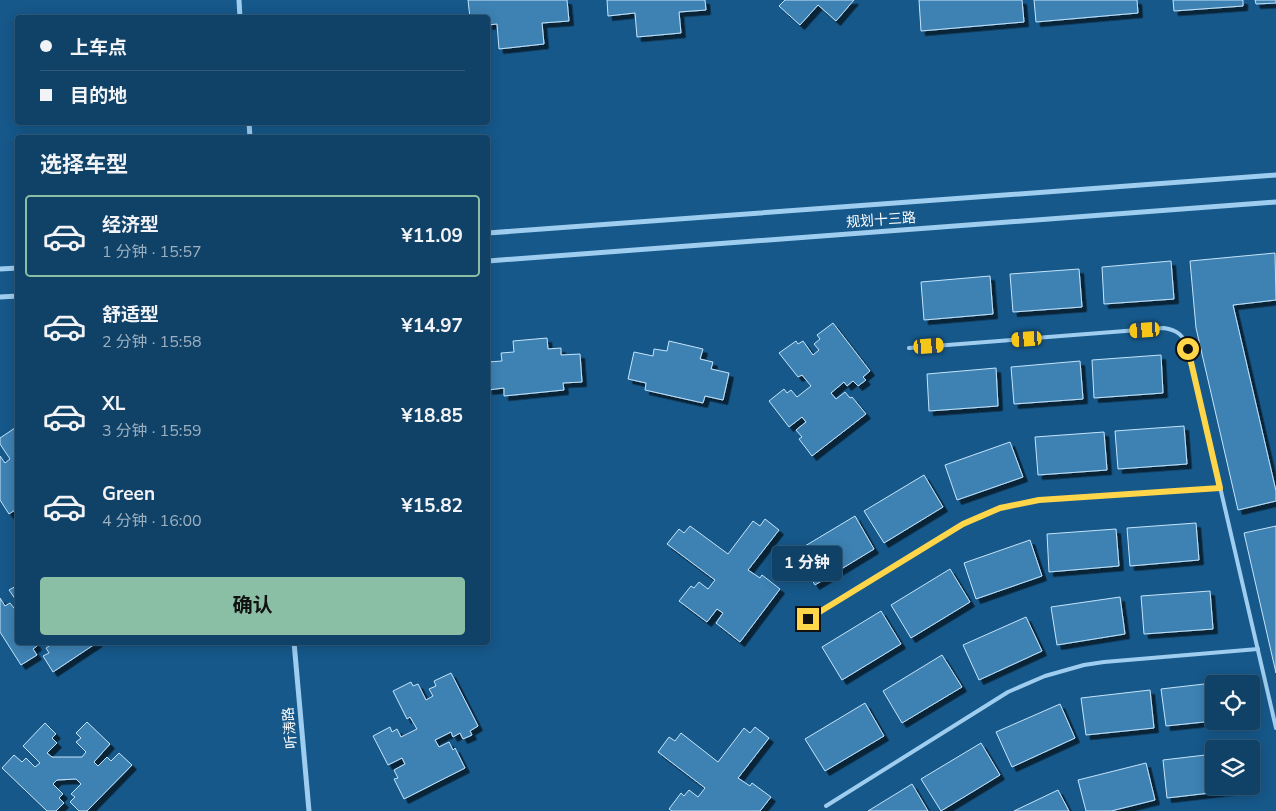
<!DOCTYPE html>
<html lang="zh">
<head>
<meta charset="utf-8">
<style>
	body { margin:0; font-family:"Nunito Sans","Noto Sans SC",sans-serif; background:#19496e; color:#f1f3f6; height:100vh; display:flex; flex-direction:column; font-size:19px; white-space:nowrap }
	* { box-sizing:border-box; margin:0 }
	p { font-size:16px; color:#9cb0c0 }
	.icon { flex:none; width:28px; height:28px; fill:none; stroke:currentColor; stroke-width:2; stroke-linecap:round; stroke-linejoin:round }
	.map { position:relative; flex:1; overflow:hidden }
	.drawer { position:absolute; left:15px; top:135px; width:475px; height:510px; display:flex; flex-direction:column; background:#104268; border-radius:5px; box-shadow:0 2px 12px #0003,0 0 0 1px #305b7c }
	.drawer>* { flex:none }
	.top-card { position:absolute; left:15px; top:15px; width:475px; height:110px; border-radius:5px; box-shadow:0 2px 12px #0003,0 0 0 1px #305b7c; display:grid; align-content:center; height:110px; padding:0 25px; background:#104268 }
	.buttons { position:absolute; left:1205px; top:675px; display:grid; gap:10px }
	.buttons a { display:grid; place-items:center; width:55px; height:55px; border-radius:5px; background:#104268; box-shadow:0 2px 12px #0003,0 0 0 1px #305b7c; font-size:25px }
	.end { position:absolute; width:22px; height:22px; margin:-11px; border:6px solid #ffd54a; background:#111; box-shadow:0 0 0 2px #111 }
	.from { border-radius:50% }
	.bubble { position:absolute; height:35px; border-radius:5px; background:#104268; box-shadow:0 2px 12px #0003,0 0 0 1px #305b7c; font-size:16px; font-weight:700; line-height:35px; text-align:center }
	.car { position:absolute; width:15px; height:30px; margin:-15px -8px; border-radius:6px; box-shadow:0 0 4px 1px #0007; background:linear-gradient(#f5c518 24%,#345 0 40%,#f5c518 0 76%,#345 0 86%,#f5c518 0) }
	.top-card b { display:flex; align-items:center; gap:18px; height:48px; font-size:19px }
	.top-card b+b { border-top:1px solid #305b7c }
	.top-card i { width:12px; height:12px; background:#f1f3f6 }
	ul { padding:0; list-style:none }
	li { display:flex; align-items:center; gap:15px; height:82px; margin:0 10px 8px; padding:0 15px; border:2px solid transparent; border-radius:5px }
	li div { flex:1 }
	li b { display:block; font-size:19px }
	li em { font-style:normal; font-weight:700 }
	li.active { border-color:#8abfa5 }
	li>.icon { width:45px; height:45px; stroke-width:1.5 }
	h2 { padding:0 25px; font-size:22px; line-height:60px }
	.button { display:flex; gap:10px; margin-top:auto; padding:10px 25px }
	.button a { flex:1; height:58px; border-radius:5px; background:#8abfa5; color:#111; font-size:20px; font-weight:700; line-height:58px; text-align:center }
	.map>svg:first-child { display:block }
</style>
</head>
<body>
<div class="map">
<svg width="1276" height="811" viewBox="0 0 1276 811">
	<defs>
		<filter id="shadow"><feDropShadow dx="4.5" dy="4.5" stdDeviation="0" flood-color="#0009"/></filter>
	</defs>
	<rect width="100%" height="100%" fill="#16588a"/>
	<g fill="#3e82b3" stroke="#c4e4fb" filter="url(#shadow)">
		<path d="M468,0H567L569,21L542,23L544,44L499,49L497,24L488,25V18H470Z"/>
		<path d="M607,0H705L706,10L679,12L681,33L637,37L635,13L608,16Z"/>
		<path d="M785,0H854L836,21L818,5L800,25L779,6Z"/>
		<path d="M919,0H1022L1024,22L921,31Z"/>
		<path d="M1034,0H1137L1138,13L1036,22Z"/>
		<path d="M1173,0H1243V6L1174,11Z"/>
		<path d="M1255,0H1276V3L1256,4Z"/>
		<path d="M1275,253L1276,300L1233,305L1276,491V501L1238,510L1196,328L1190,261Z"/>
		<path d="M1171,261L1174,299L1104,304L1102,267Z"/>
		<path d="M1079,269L1082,307L1013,312L1010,274Z"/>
		<path d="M990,276L993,314L924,320L921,282Z"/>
		<path d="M833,323L870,371L863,377L866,380L858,386L853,381L847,386L844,382L831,393L836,399L845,392L850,398L852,397L866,414L812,456L799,439L802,437L796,430L806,422L802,417L789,427L769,401L784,389L787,393L791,390L797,397L811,386L802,375L798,377L779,353L796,341L798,344L803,341L813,355L819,350L814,344L820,339L817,335Z"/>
		<path d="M547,338L548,349L561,348V355L580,354L582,382L563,383L564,390L504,396V388L488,390V362L502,361L501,353L514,352L513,341Z"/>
		<path d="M669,341L703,349L700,359L713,362L711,369L729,373L723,400L705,396L703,403L645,390L646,383L628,379L634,352L653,356L654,349L667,351Z"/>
		<path d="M1161,355L1163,393L1094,398L1092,360Z"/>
		<path d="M1080,361L1083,399L1014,404L1011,367Z"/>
		<path d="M996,368L998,406L929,411L927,374Z"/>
		<path d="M18,426V508L9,514L0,500V456L5,463L10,459L0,444V438Z"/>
		<path d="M1184,426L1187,464L1118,469L1115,431Z"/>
		<path d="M1104,432L1107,470L1038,475L1035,437Z"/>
		<path d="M1010,442L1023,477L957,500L945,465Z"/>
		<path d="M924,475L943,507L884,543L864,511Z"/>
		<path d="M855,516L874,549L815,585L795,552Z"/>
		<path d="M765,519L779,530L748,570L760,578L762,575L780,589L740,642L716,623L723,613L717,609L707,622L679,601L691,586L694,588L699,582L708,589L715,580L667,544L679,529L684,533L690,526L728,554L753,521L760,526Z"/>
		<path d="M1196,523L1199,560L1130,566L1127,528Z"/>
		<path d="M1276,526V673L1244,533Z"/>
		<path d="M1116,529L1119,566L1049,572L1047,534Z"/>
		<path d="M1030,540L1042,576L976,599L964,563Z"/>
		<path d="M950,569L970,602L911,638L891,605Z"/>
		<path d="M18,585V603L9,590Z"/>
		<path d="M1210,591L1213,629L1144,634L1141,596Z"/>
		<path d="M1120,597L1125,634L1057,645L1051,607Z"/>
		<path d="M0,598L5,606L10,603L18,613V642H35L37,646L33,649L37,655L21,665L0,632Z"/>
		<path d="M881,611L901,644L842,680L822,647Z"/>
		<path d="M1026,617L1042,651L979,680L963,645Z"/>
		<path d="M55,642H98L53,672L43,656L49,653L46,648Z"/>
		<path d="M942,655L962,687L902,723L883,691Z"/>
		<path d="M451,673L478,726L470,731L472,735L463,739L460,733L453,737L451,732L435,740L439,747L449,742L453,750L455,748L465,768L404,799L394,779L398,778L394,770L405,764L402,758L388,765L373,736L390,727L392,732L397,729L401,737L417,729L410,717L407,719L393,691L411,682L413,686L418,684L426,700L433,696L429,689L436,686L434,681Z"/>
		<path d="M1230,681L1231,684H1214V721L1166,726L1161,689Z"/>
		<path d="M1150,690L1154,728L1086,735L1081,698Z"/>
		<path d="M865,703L884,736L825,771L805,739Z"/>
		<path d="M1060,704L1075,738L1012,767L996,732Z"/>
		<path d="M87,722L110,744L94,762L98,766L107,757L111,761L119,753L132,765L87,811H79L70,802L75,797L71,794L81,784L76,779L57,780L53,784L63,794L59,798L64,803L56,811H47L2,768L14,755L22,762L26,758L35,767L40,763L23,746L45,723L56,734L52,738L57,743L47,753L52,757H82L86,752L76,742L81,738L76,733Z"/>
		<path d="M755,727L769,738L738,778L750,786L752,783L771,797L760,811H672L669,809L681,793L684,796L689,790L698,797L705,788L658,752L669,737L675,741L681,733L718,762L744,728L750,733Z"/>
		<path d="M981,743L1000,775L941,811L921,779Z"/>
		<path d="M1214,754V786H1236V790L1167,798L1163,760Z"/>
		<path d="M1146,763L1155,800L1111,811H1086L1078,780Z"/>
		<path d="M912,784L928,811H868Z"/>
		<path d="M1058,790L1069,811H1014Z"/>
	</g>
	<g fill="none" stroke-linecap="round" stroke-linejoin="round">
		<g stroke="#9ecdef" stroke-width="4">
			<path d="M909,348L1164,328C1178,330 1184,336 1188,349L1276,728"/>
			<path d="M808,619L963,524L1000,508L1039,500L1220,488"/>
			<path d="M826,806L1008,692L1045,676L1084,665L1104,662L1258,649"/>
		</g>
		<g stroke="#9ecdef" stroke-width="5">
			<path d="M239,0L240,18"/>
			<path d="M249,122L250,138"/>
			<path d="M488,233L1276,175"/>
			<path d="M488,261L1276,202"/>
			<path d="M0,269L18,268"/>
			<path d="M0,297L18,296"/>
			<path d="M294,642L309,811"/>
		</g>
	</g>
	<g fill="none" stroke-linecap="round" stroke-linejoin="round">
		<path stroke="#ffd54a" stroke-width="6" d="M808,619L963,524L1000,508L1039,500L1220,488L1188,349"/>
	</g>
	<g text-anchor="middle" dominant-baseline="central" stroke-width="4" stroke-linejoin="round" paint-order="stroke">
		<g font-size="14" fill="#fff" stroke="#16588a">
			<text transform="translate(881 220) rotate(-4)">规划十三路</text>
			<text transform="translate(290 728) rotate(-95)">听涛路</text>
		</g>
	</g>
</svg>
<div class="buttons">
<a><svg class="icon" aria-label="locate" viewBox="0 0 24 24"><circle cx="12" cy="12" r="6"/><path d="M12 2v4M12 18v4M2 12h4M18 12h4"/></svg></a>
<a><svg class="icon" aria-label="layers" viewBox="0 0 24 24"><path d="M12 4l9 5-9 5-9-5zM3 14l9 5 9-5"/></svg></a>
</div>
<i class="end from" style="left:1188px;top:349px"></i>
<i class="end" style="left:808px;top:619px"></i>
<div class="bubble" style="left:772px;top:546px;width:70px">1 分钟</div>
<i class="car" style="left:1145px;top:330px;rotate:266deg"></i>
<i class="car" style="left:1027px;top:339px;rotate:266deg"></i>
<i class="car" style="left:929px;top:346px;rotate:86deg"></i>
<div class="top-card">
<b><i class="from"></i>上车点</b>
<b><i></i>目的地</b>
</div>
<section class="drawer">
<h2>选择车型</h2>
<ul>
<li class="active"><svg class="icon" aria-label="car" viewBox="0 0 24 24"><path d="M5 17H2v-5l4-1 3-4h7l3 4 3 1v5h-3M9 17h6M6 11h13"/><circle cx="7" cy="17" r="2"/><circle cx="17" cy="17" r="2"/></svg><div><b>经济型</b><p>1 分钟 · 15:57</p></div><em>¥11.09</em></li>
<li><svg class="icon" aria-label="car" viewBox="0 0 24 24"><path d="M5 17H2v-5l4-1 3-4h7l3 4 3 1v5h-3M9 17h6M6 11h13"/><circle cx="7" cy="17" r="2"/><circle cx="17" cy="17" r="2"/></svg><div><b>舒适型</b><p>2 分钟 · 15:58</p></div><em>¥14.97</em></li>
<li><svg class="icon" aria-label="car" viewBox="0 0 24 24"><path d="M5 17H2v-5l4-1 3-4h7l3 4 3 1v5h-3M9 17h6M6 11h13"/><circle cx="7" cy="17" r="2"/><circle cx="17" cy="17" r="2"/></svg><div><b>XL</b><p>3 分钟 · 15:59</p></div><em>¥18.85</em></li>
<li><svg class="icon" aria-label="car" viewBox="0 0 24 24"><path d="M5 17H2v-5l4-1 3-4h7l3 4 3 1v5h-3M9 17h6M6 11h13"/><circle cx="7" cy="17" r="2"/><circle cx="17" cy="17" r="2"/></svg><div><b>Green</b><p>4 分钟 · 16:00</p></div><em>¥15.82</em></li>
</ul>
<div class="button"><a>确认</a></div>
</section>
</div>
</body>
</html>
